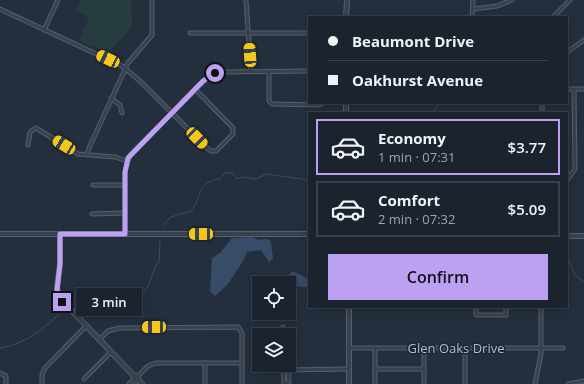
<!DOCTYPE html>
<html lang="en">
<head>
<meta charset="utf-8">
<style>
	body { margin:0; font-family:"Open Sans",sans-serif; background:#242b36; color:#f1f3f6; height:100vh; display:flex; flex-direction:column; font-size:15px; white-space:nowrap }
	* { box-sizing:border-box; margin:0 }
	p { font-size:13px; color:#a0a4aa }
	.icon { flex:none; width:22px; height:22px; fill:none; stroke:currentColor; stroke-width:2; stroke-linecap:round; stroke-linejoin:round }
	.map { position:relative; flex:1; overflow:hidden }
	.sheet { position:absolute; left:308px; top:112px; width:260px; height:196px; display:flex; flex-direction:column; background:#1b232e; border-radius:0px; box-shadow:0 2px 10px #0003,0 0 0 1px #39404a }
	.sheet>* { flex:none }
	.top-card { position:absolute; left:308px; top:16px; width:260px; height:88px; border-radius:0px; box-shadow:0 2px 10px #0003,0 0 0 1px #39404a; display:grid; align-content:center; height:88px; padding:0 20px; background:#1b232e }
	.controls { position:absolute; left:252px; top:276px; display:grid; gap:8px }
	.controls a { display:grid; place-items:center; width:44px; height:44px; border-radius:0px; background:#1b232e; box-shadow:0 2px 10px #0003,0 0 0 1px #39404a; font-size:20px }
	.end { position:absolute; width:18px; height:18px; margin:-9px; border:5px solid #bca0f2; background:#111; box-shadow:0 0 0 2px #111 }
	.from { border-radius:50% }
	.bubble { position:absolute; height:28px; border-radius:0px; background:#1b232e; box-shadow:0 2px 10px #0003,0 0 0 1px #39404a; font-size:13px; font-weight:600; line-height:28px; text-align:center }
	.car { position:absolute; width:12px; height:24px; margin:-12px -6px; border-radius:5px; box-shadow:0 0 3px 1px #0007; background:linear-gradient(#f5c518 24%,#345 0 40%,#f5c518 0 76%,#345 0 86%,#f5c518 0) }
	.top-card b { display:flex; align-items:center; gap:14px; height:38px; font-size:15px }
	.top-card b+b { border-top:1px solid #39404a }
	.top-card i { width:10px; height:10px; background:#f1f3f6 }
	ul { padding:7px 0 0; list-style:none }
	li { display:flex; align-items:center; gap:12px; height:56px; margin:0 8px 6px; padding:0 12px; border:2px solid #39404a; border-radius:0px }
	li div { flex:1 }
	li b { display:block; font-size:15px }
	li em { font-style:normal; font-weight:600 }
	li.current { border-color:#bca0f2 }
	li>.icon { width:36px; height:36px; stroke-width:1.5 }
	.cta { display:flex; gap:8px; margin-top:auto; padding:8px 20px }
	.cta a { flex:1; height:46px; border-radius:0px; background:#bca0f2; color:#111; font-size:16px; font-weight:600; line-height:46px; text-align:center }
	.map>svg:first-child { display:block }
</style>
</head>
<body>
<div class="map">
<svg width="584" height="384" viewBox="0 0 584 384">
	<rect width="100%" height="100%" fill="#242f3e"/>
	<path fill="#263c3f" d="M81,0H131L132,27L108,53L79,41L89,17L76,11Z"/>
	<g fill="#394c67">
		<path d="M253,237L258,240L268,239L271,242L273,258L269,262L261,250L247,252L243,261L228,284L215,296L210,291L212,258L220,253L232,238Z"/>
		<path d="M292,271L309,279V287C301,288 291,285 287,278Z"/>
	</g>
	<g fill="none" stroke-linecap="round" stroke-linejoin="round">
		<g stroke="#394c67" stroke-width="1">
			<path d="M433,113L440,103"/>
			<path d="M162,226L171,217L191,211C202,197 196,182 220,179L225,173H232L237,179L242,177L256,179L266,174L309,180"/>
			<path d="M567,256L575,275L584,282"/>
			<path d="M70,304C87,289 121,290 141,294C153,285 150,272 159,262L160,240"/>
			<path d="M0,348C26,344 45,328 63,310"/>
		</g>
		<g stroke="#565f6c" stroke-width="5">
			<g id="minor">
				<path d="M246,0L251,71"/>
				<path d="M0,9L122,66L140,81L208,149L211,151H216L233,134V128L195,89"/>
				<path d="M473,9L497,6L512,0"/>
				<path d="M472,17L473,0"/>
				<path d="M553,17L570,0"/>
				<path d="M44,30L58,0"/>
				<path d="M190,33H309"/>
				<path d="M567,52L584,40"/>
				<path d="M269,71V101L272,104L319,105L323,103"/>
				<path d="M567,89H584"/>
				<path d="M111,98L120,105L122,113"/>
				<path d="M542,113V103"/>
				<path d="M28,145L30,132L36,128L78,154L115,157L127,161"/>
				<path d="M87,155L89,148L128,63L152,35V0"/>
				<path d="M567,180L575,169L574,89"/>
				<path d="M93,185H125"/>
				<path d="M92,214L125,213"/>
				<path d="M125,234V172L130,155L207,78L223,72L309,71"/>
				<path d="M476,307V315H506V307"/>
				<path d="M283,327V335"/>
				<path d="M99,340L108,331L119,328L238,327L242,333V384"/>
				<path d="M349,348H563"/>
				<path d="M375,348V384"/>
				<path d="M424,348V384"/>
				<path d="M465,348V384"/>
				<path d="M205,363V384"/>
				<path d="M283,365L284,383L289,382L288,375L291,370"/>
				<path d="M375,369H424"/>
				<path d="M283,370L349,369"/>
				<path d="M0,373L6,376V384"/>
				<path d="M138,376L148,366L156,363H242"/>
				<path d="M84,379L111,352"/>
				<path d="M42,384V375L45,368L86,326"/>
				<path d="M129,384L134,379"/>
				<path d="M535,384L541,354V307"/>
				<path d="M568,384L584,381"/>
			</g>
		</g>
		<g stroke="#565f6c" stroke-width="6">
			<g id="tertiary">
				<path d="M346,17L347,0"/>
				<path d="M346,103V113"/>
				<path d="M0,234H309"/>
				<path d="M60,234V264L57,288L59,297L134,376"/>
				<path d="M567,236H584"/>
				<path d="M349,307V384"/>
				<circle cx="136" cy="378" r="2.5"/>
				<path d="M137,379L142,384"/>
			</g>
		</g>
		<use href="#minor" stroke="#38414e" stroke-width="3"/>
		<use href="#tertiary" stroke="#38414e" stroke-width="4"/>
	</g>
	<g fill="none" stroke-linecap="round" stroke-linejoin="round">
		<path stroke="#bca0f2" stroke-width="5" d="M62,302L57,290L60,264V234H125V172L128,158L203,81L215,73"/>
	</g>
	<g text-anchor="middle" dominant-baseline="central" stroke-width="3" stroke-linejoin="round" paint-order="stroke">
		<g font-size="13" fill="#b4bcc9" stroke="#1d2633">
			<text x="456" y="348">Glen Oaks Drive</text>
		</g>
	</g>
</svg>
<div class="controls">
<a><svg class="icon" aria-label="locate" viewBox="0 0 24 24"><circle cx="12" cy="12" r="6"/><path d="M12 2v4M12 18v4M2 12h4M18 12h4"/></svg></a>
<a><svg class="icon" aria-label="layers" viewBox="0 0 24 24"><path d="M12 4l9 5-9 5-9-5zM3 14l9 5 9-5"/></svg></a>
</div>
<i class="end from" style="left:215px;top:73px"></i>
<i class="end" style="left:62px;top:302px"></i>
<div class="bubble" style="left:76px;top:288px;width:66px">3 min</div>
<i class="car" style="left:250px;top:55px;rotate:356deg"></i>
<i class="car" style="left:108px;top:59px;rotate:295deg"></i>
<i class="car" style="left:197px;top:138px;rotate:135deg"></i>
<i class="car" style="left:64px;top:145px;rotate:302deg"></i>
<i class="car" style="left:201px;top:234px;rotate:270deg"></i>
<i class="car" style="left:154px;top:327px;rotate:269deg"></i>
<div class="top-card">
<b><i class="from"></i>Beaumont Drive</b>
<b><i></i>Oakhurst Avenue</b>
</div>
<section class="sheet">
<ul>
<li class="current"><svg class="icon" aria-label="car" viewBox="0 0 24 24"><path d="M5 17H2v-5l4-1 3-4h7l3 4 3 1v5h-3M9 17h6M6 11h13"/><circle cx="7" cy="17" r="2"/><circle cx="17" cy="17" r="2"/></svg><div><b>Economy</b><p>1 min · 07:31</p></div><em>$3.77</em></li>
<li><svg class="icon" aria-label="car" viewBox="0 0 24 24"><path d="M5 17H2v-5l4-1 3-4h7l3 4 3 1v5h-3M9 17h6M6 11h13"/><circle cx="7" cy="17" r="2"/><circle cx="17" cy="17" r="2"/></svg><div><b>Comfort</b><p>2 min · 07:32</p></div><em>$5.09</em></li>
</ul>
<div class="cta"><a>Confirm</a></div>
</section>
</div>
</body>
</html>
